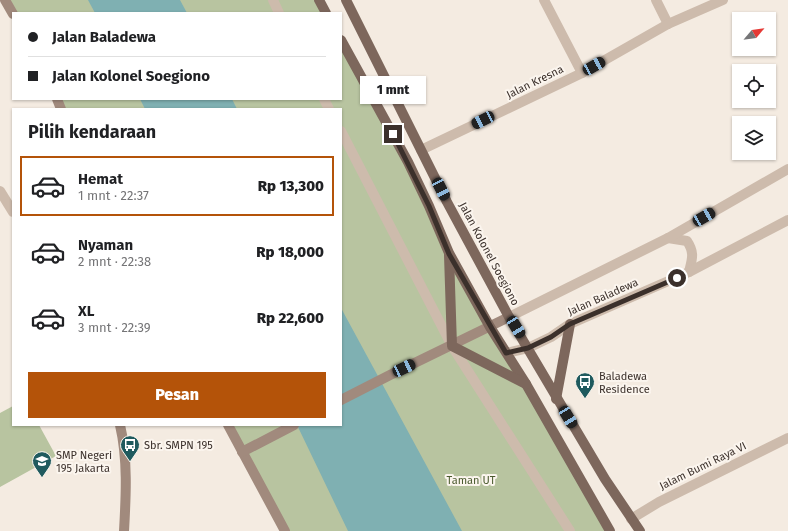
<!DOCTYPE html>
<html lang="id">
<head>
<meta charset="utf-8">
<style>
	body { margin:0; font-family:"Fira Sans",sans-serif; background:#f6f6f6; color:#202124; height:100vh; display:flex; flex-direction:column; font-size:15px; white-space:nowrap }
	* { box-sizing:border-box; margin:0 }
	p { font-size:13px; color:#757577 }
	.icon { flex:none; width:22px; height:22px; fill:none; stroke:currentColor; stroke-width:2; stroke-linecap:round; stroke-linejoin:round }
	.map { position:relative; flex:1; overflow:hidden }
	.side { position:absolute; left:12px; top:108px; width:330px; height:318px; display:flex; flex-direction:column; background:#fff; border-radius:0px; box-shadow:0 1px 3px #0004 }
	.side>* { flex:none }
	.top-card { position:absolute; left:12px; top:12px; width:330px; height:88px; border-radius:0px; box-shadow:0 1px 3px #0004; display:grid; align-content:center; height:88px; padding:0 16px; background:#fff }
	.needle { width:26px; rotate:61deg }
	.tools { position:absolute; left:732px; top:12px; display:grid; gap:8px }
	.tools a { display:grid; place-items:center; width:44px; height:44px; border-radius:0px; background:#fff; box-shadow:0 1px 3px #0004; font-size:20px }
	.end { position:absolute; width:18px; height:18px; margin:-9px; border:5px solid #3b302b; background:#fff; box-shadow:0 0 0 2px #fff }
	.from { border-radius:50% }
	.bubble { position:absolute; height:28px; border-radius:0px; background:#fff; box-shadow:0 1px 3px #0004; font-size:13px; font-weight:800; line-height:28px; text-align:center }
	.car { position:absolute; width:12px; height:24px; margin:-12px -6px; border-radius:5px; box-shadow:0 0 3px 1px #0007; background:linear-gradient(#222 24%,#8ab4d8 0 40%,#222 0 76%,#8ab4d8 0 86%,#222 0) }
	.top-card b { display:flex; align-items:center; gap:14px; height:38px; font-size:15px }
	.top-card b+b { border-top:1px solid #e0e0e0 }
	.top-card i { width:10px; height:10px; background:#202124 }
	ul { padding:0; list-style:none }
	li { display:flex; align-items:center; gap:12px; height:60px; margin:0 8px 6px; padding:0 8px; border:2px solid transparent; border-radius:0px }
	li div { flex:1 }
	li b { display:block; font-size:15px }
	li em { font-style:normal; font-weight:800 }
	li.active { border-color:#b45309 }
	li>.icon { width:36px; height:36px; stroke-width:1.5 }
	h2 { padding:0 16px; font-size:18px; line-height:48px }
	.primary-button { display:flex; gap:8px; margin-top:auto; padding:8px 16px }
	.primary-button a { flex:1; height:46px; border-radius:0px; background:#b45309; color:#fff; font-size:16px; font-weight:800; line-height:46px; text-align:center }
	.map>svg:first-child { display:block }
</style>
</head>
<body>
<div class="map">
<svg width="788" height="531" viewBox="0 0 788 531">
	<rect width="100%" height="100%" fill="#f4ebe1"/>
	<g fill="#b8c4a0">
		<path d="M5,0H270L277,13H13Z"/>
		<path d="M273,0H319L326,13H279Z"/>
		<path d="M341,40L456,265L610,531H287L228,425H341V136L453,345L341,131V109H329L324,99H341Z"/>
		<path d="M57,99H322L327,109H62Z"/>
		<path d="M13,406V425H39L56,456L0,487V413Z"/>
	</g>
	<g fill="#7fb0b2">
		<path d="M88,0H180L187,13H95Z"/>
		<path d="M140,99H232L237,109H145Z"/>
		<path d="M341,308L462,531H348L297,425H341Z"/>
	</g>
	<g fill="none" stroke-linecap="round" stroke-linejoin="round">
		<g stroke="#cdbbac" stroke-width="10">
			<path d="M273,0L279,13"/>
			<path d="M544,0L582,73"/>
			<path d="M656,0L668,24"/>
			<path d="M324,99L329,109"/>
			<path d="M341,131L452,346L570,531"/>
			<path d="M421,150L582,73L668,24L723,0"/>
			<path d="M0,191L13,212"/>
			<path d="M668,238L687,241C695,253 692,259 689,272"/>
			<path d="M509,317L668,238L788,169"/>
			<path d="M506,353L528,348L551,337L570,324L689,272L788,220"/>
			<path d="M631,519L659,502L788,438"/>
		</g>
		<g stroke="#a18a7d" stroke-width="10">
			<path d="M5,0L13,14"/>
			<path d="M57,99L61,109"/>
			<path d="M341,400L390,375L509,317"/>
			<path d="M120,425C128,459 126,496 124,531"/>
			<path d="M228,425L285,531"/>
			<path d="M242,452L294,425"/>
		</g>
		<g stroke="#7d675c" stroke-width="10">
			<path d="M319,0L326,13"/>
			<path d="M346,0L447,202L509,317L605,479L640,531"/>
			<path d="M341,40L408,162L429,206L449,253L490,327L526,384L610,531"/>
			<path d="M449,255L452,346L526,384"/>
			<path d="M556,399L570,324"/>
		</g>
	</g>
	<g fill="none" stroke-linecap="round" stroke-linejoin="round">
		<path stroke="#3b302b" stroke-width="5" d="M393,134L429,206L449,254L506,353L528,348L551,337L570,324L677,278"/>
	</g>
	<defs>
		<g id="bus-pin" transform="scale(1)"><path d="M0 17L-7.5 6A9.5 9.5 0 1 1 7.5 6Z" fill="#1f5a5e" stroke="#fbf5ee"/><path d="M-5-6H5V4H4V6H2V4H-2V6H-4V4H-5ZM-3.5-4V0h7V-4ZM-3.5 1.2v1.5H-2V1.2ZM2 1.2v1.5H3.5V1.2Z" fill="#fff"/></g>
		<g id="school-pin" transform="scale(1)"><path d="M0 17L-7.5 6A9.5 9.5 0 1 1 7.5 6Z" fill="#1f5a5e" stroke="#fbf5ee"/><path d="M0-5L7-2L0 1L-7-2ZM-4 1L0 2.5L4 1V4Q0 6-4 4Z" fill="#fff"/></g>
	</defs>
	<g fill-rule="evenodd">
		<use href="#bus-pin" x="585" y="382"/>
		<use href="#bus-pin" x="130" y="445"/>
		<use href="#school-pin" x="42" y="461"/>
	</g>
	<g text-anchor="middle" dominant-baseline="central" stroke-width="4" stroke-linejoin="round" paint-order="stroke">
		<g font-size="11" fill="#3b302b" stroke="#fbf5ee">
			<text transform="translate(535 82) rotate(-26)">Jalan Kresna</text>
			<text transform="translate(489 254) rotate(62)">Jalan Kolonel Soegiono</text>
			<text transform="translate(603 297) rotate(-24)">Jalan Baladewa</text>
			<text transform="translate(703 466) rotate(-26)">Jalam Bumi Raya VI</text>
		</g>
		<g font-size="11" fill="#3b302b" stroke="#fbf5ee" text-anchor="start">
			<text x="599" y="376">Baladewa<tspan x="599" dy="13">Residence</tspan></text>
			<text x="144" y="445">Sbr. SMPN 195</text>
			<text x="56" y="455">SMP Negeri<tspan x="56" dy="13">195 Jakarta</tspan></text>
		</g>
		<g font-size="11" fill="#4a5a2e" stroke="#fbf5ee">
			<text x="471" y="480">Taman UT</text>
		</g>
	</g>
</svg>
<div class="tools">
<a><svg class="needle" viewBox="-14 -14 28 28"><path d="M0-13l5 13h-10z" fill="#e53935"/><path d="M0 13l5-13h-10z" fill="#757577"/></svg></a>
<a><svg class="icon" aria-label="locate" viewBox="0 0 24 24"><circle cx="12" cy="12" r="6"/><path d="M12 2v4M12 18v4M2 12h4M18 12h4"/></svg></a>
<a><svg class="icon" aria-label="layers" viewBox="0 0 24 24"><path d="M12 4l9 5-9 5-9-5zM3 14l9 5 9-5"/></svg></a>
</div>
<i class="end from" style="left:677px;top:278px"></i>
<i class="end" style="left:393px;top:134px"></i>
<div class="bubble" style="left:360px;top:76px;width:66px">1 mnt</div>
<i class="car" style="left:594px;top:66px;rotate:61deg"></i>
<i class="car" style="left:483px;top:120px;rotate:244deg"></i>
<i class="car" style="left:441px;top:189px;rotate:153deg"></i>
<i class="car" style="left:704px;top:217px;rotate:60deg"></i>
<i class="car" style="left:516px;top:327px;rotate:149deg"></i>
<i class="car" style="left:404px;top:368px;rotate:65deg"></i>
<i class="car" style="left:568px;top:417px;rotate:149deg"></i>
<div class="top-card">
<b><i class="from"></i>Jalan Baladewa</b>
<b><i></i>Jalan Kolonel Soegiono</b>
</div>
<section class="side">
<h2>Pilih kendaraan</h2>
<ul>
<li class="active"><svg class="icon" aria-label="car" viewBox="0 0 24 24"><path d="M5 17H2v-5l4-1 3-4h7l3 4 3 1v5h-3M9 17h6M6 11h13"/><circle cx="7" cy="17" r="2"/><circle cx="17" cy="17" r="2"/></svg><div><b>Hemat</b><p>1 mnt · 22:37</p></div><em>Rp 13,300</em></li>
<li><svg class="icon" aria-label="car" viewBox="0 0 24 24"><path d="M5 17H2v-5l4-1 3-4h7l3 4 3 1v5h-3M9 17h6M6 11h13"/><circle cx="7" cy="17" r="2"/><circle cx="17" cy="17" r="2"/></svg><div><b>Nyaman</b><p>2 mnt · 22:38</p></div><em>Rp 18,000</em></li>
<li><svg class="icon" aria-label="car" viewBox="0 0 24 24"><path d="M5 17H2v-5l4-1 3-4h7l3 4 3 1v5h-3M9 17h6M6 11h13"/><circle cx="7" cy="17" r="2"/><circle cx="17" cy="17" r="2"/></svg><div><b>XL</b><p>3 mnt · 22:39</p></div><em>Rp 22,600</em></li>
</ul>
<div class="primary-button"><a>Pesan</a></div>
</section>
</div>
</body>
</html>
